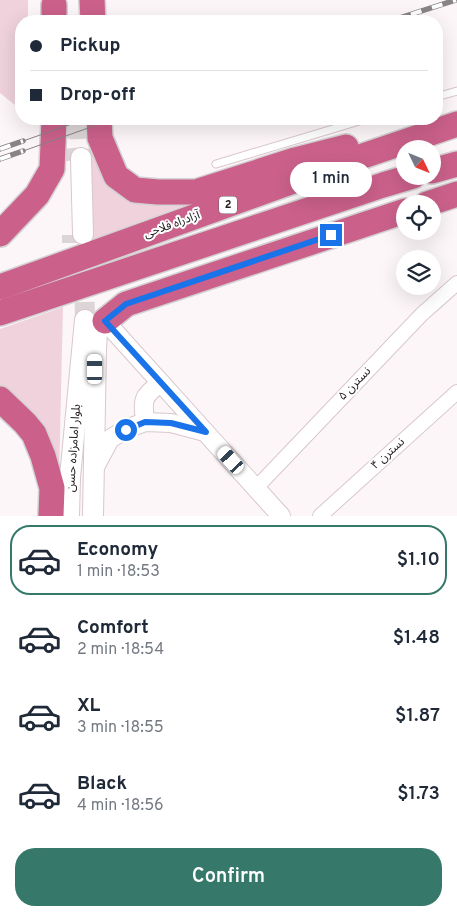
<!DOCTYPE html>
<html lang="en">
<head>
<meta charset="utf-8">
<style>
	body { margin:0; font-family:Overpass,"Noto Sans Arabic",sans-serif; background:#f6f6f7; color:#1f2937; height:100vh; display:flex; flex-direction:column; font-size:19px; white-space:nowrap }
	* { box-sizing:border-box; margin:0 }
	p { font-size:16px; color:#747a83 }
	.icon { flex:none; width:28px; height:28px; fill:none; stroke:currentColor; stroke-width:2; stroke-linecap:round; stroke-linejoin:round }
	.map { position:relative; height:516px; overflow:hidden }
	.panel { display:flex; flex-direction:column; background:#fff; flex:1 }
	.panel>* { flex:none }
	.banner { position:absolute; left:15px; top:15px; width:428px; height:110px; border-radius:20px; box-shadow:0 5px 20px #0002; display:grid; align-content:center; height:110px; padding:0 15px; background:#fff }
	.needle { width:32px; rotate:133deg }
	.buttons { position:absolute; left:396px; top:140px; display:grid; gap:10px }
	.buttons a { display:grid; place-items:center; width:45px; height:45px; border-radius:50%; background:#fff; box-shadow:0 5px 20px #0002; font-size:25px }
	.end { position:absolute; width:22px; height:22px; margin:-11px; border:6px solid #1a73e8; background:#fff; box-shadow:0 0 0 2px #fff }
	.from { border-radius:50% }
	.bubble { position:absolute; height:35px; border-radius:18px; background:#fff; box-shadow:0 5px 20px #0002; font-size:16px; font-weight:600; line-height:35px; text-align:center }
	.car { position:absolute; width:15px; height:30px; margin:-15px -8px; border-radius:6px; box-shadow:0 0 4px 1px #0007; background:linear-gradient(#fff 24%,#345 0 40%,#fff 0 76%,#345 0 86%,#fff 0) }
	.banner b { display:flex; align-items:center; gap:18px; height:48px; font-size:19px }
	.banner b+b { border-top:1px solid #e0e1e3 }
	.banner i { width:12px; height:12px; background:#1f2937 }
	ul { padding:9px 0 0; list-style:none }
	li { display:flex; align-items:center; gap:15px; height:70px; margin:0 10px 8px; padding:0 5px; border:2px solid transparent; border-radius:20px }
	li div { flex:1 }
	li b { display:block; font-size:19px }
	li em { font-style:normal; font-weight:600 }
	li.on { border-color:#367869 }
	li>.icon { width:45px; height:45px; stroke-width:1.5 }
	.button { display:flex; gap:10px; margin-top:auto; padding:10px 15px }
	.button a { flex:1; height:58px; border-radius:20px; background:#367869; color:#fff; font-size:20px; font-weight:600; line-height:58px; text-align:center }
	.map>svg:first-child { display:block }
</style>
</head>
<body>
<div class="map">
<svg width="457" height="516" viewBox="0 0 457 516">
	<rect width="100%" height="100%" fill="#fdf6f8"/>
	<g fill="#efd2db">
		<path d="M0,0H28V21H21V110L0,93Z"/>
		<path d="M90,148L96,149L164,204L186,205L93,239Z"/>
		<path d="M63,307L59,479L7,390L0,386V329Z"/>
	</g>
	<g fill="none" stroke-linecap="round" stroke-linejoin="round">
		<g stroke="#dcd5d7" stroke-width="20" stroke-dasharray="20 10" stroke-linecap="butt">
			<path d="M63,119L68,161"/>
			<path d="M79,119L81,158"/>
			<path d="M84,272L85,320"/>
			<path d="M72,273V235"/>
		</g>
		<g stroke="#d8c7cc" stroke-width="9">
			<g id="service">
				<path d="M436,97L457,91"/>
				<path d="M216,164L366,119"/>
			</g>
		</g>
		<g stroke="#d8c7cc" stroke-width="16">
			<g id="minor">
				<path d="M256,488L422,314L457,283"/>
				<path d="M320,516L457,392"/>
			</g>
		</g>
		<g stroke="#d8c7cc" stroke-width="20">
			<g id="tertiary">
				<path d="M105,321L281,516"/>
				<path d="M145,422C143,400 141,397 161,383"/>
				<path d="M95,467L110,439L126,429L145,422L171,423L205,432"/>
			</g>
		</g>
		<g stroke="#d8c7cc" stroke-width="22">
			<g id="secondary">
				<path d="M81,158L83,234"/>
				<path d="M69,516L70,477L85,320"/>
				<path d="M93,516L96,349L97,333L105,321"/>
			</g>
		</g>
		<g stroke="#d3d1d2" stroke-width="28">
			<g id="motorway">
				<path d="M92,0L93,21"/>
				<path d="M54,5V21"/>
				<path d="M99,119L100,138L116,176L135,190L158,192H196L295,160L346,147"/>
				<path d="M432,171L457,164"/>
				<path d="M427,204L457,194"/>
				<path d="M0,234L37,195L52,169L54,119"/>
				<path d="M0,287L360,157L457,124"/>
				<path d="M0,313L383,185L413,176"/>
				<path d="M105,321L126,304L405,211"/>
				<path d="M0,399L25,423L34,434L43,456L52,488L51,516"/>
			</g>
		</g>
		<use href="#service" stroke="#fff" stroke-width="7"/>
		<use href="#minor" stroke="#fff" stroke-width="14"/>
		<use href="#tertiary" stroke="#fff" stroke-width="18"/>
		<use href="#secondary" stroke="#fff" stroke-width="20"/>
		<use href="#motorway" stroke="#cb618b" stroke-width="25"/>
		<g stroke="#898385" stroke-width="1">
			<path d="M23,141L86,119"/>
			<path d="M23,151L114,119"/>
		</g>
		<g stroke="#898385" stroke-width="5.5">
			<g id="rail">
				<path d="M390,21L456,0"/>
				<path d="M0,149L23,141"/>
				<path d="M0,159L23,151"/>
			</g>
		</g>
		<use href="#rail" stroke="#fff" stroke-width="4" stroke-dasharray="11" stroke-linecap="butt"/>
	</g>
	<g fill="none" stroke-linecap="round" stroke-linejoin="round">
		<path stroke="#1a73e8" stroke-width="6" d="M126,430L145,422L171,423L206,432L105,321L126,304L331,235"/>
	</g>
	<g text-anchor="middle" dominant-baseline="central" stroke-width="4" stroke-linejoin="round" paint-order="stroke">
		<rect fill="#fff" stroke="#645f61" stroke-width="1" x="219" y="196.5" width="18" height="17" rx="4"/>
		<g font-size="11" font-weight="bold" fill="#211b1d">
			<text x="228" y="205">2</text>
		</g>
		<g font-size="12" fill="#211b1d" stroke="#fff">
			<text transform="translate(172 225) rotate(-20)">آزادراه فلاحی</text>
			<text transform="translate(355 384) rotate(-46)">نسترن ۵</text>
			<text transform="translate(74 448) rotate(-86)">بلوار امامزاده حسن</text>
			<text transform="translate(388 454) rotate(-42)">نسترن ۴</text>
		</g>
	</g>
</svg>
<div class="buttons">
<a><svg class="needle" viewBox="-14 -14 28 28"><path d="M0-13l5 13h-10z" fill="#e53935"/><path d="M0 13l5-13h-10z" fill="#747a83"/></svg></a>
<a><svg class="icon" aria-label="locate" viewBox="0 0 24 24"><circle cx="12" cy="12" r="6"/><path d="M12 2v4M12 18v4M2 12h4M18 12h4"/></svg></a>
<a><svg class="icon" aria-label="layers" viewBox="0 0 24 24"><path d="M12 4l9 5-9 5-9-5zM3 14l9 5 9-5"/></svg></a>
</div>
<i class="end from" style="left:126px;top:430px"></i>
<i class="end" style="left:331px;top:235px"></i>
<div class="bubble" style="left:290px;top:162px;width:82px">1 min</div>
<i class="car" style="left:95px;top:369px;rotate:0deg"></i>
<i class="car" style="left:231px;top:460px;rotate:318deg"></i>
<div class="banner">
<b><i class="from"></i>Pickup</b>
<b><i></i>Drop-off</b>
</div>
</div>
<section class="panel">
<ul>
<li class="on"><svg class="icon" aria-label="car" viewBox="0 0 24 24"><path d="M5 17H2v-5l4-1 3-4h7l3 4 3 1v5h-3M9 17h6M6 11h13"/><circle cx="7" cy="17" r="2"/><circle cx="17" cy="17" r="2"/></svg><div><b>Economy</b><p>1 min · 18:53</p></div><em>$1.10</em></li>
<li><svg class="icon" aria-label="car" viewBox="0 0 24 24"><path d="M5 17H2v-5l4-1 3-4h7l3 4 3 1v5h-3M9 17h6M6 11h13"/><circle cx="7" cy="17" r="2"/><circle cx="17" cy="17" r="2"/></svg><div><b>Comfort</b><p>2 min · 18:54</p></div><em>$1.48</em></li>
<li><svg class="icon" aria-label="car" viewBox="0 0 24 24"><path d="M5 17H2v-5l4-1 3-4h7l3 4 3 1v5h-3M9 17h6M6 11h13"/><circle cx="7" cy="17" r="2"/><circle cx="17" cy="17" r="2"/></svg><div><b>XL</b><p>3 min · 18:55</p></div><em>$1.87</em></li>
<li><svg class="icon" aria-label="car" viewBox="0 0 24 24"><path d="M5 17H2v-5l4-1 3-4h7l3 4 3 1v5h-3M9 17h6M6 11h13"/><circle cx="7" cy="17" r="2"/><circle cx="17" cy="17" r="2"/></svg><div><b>Black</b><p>4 min · 18:56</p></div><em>$1.73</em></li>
</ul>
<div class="button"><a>Confirm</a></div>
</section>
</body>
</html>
